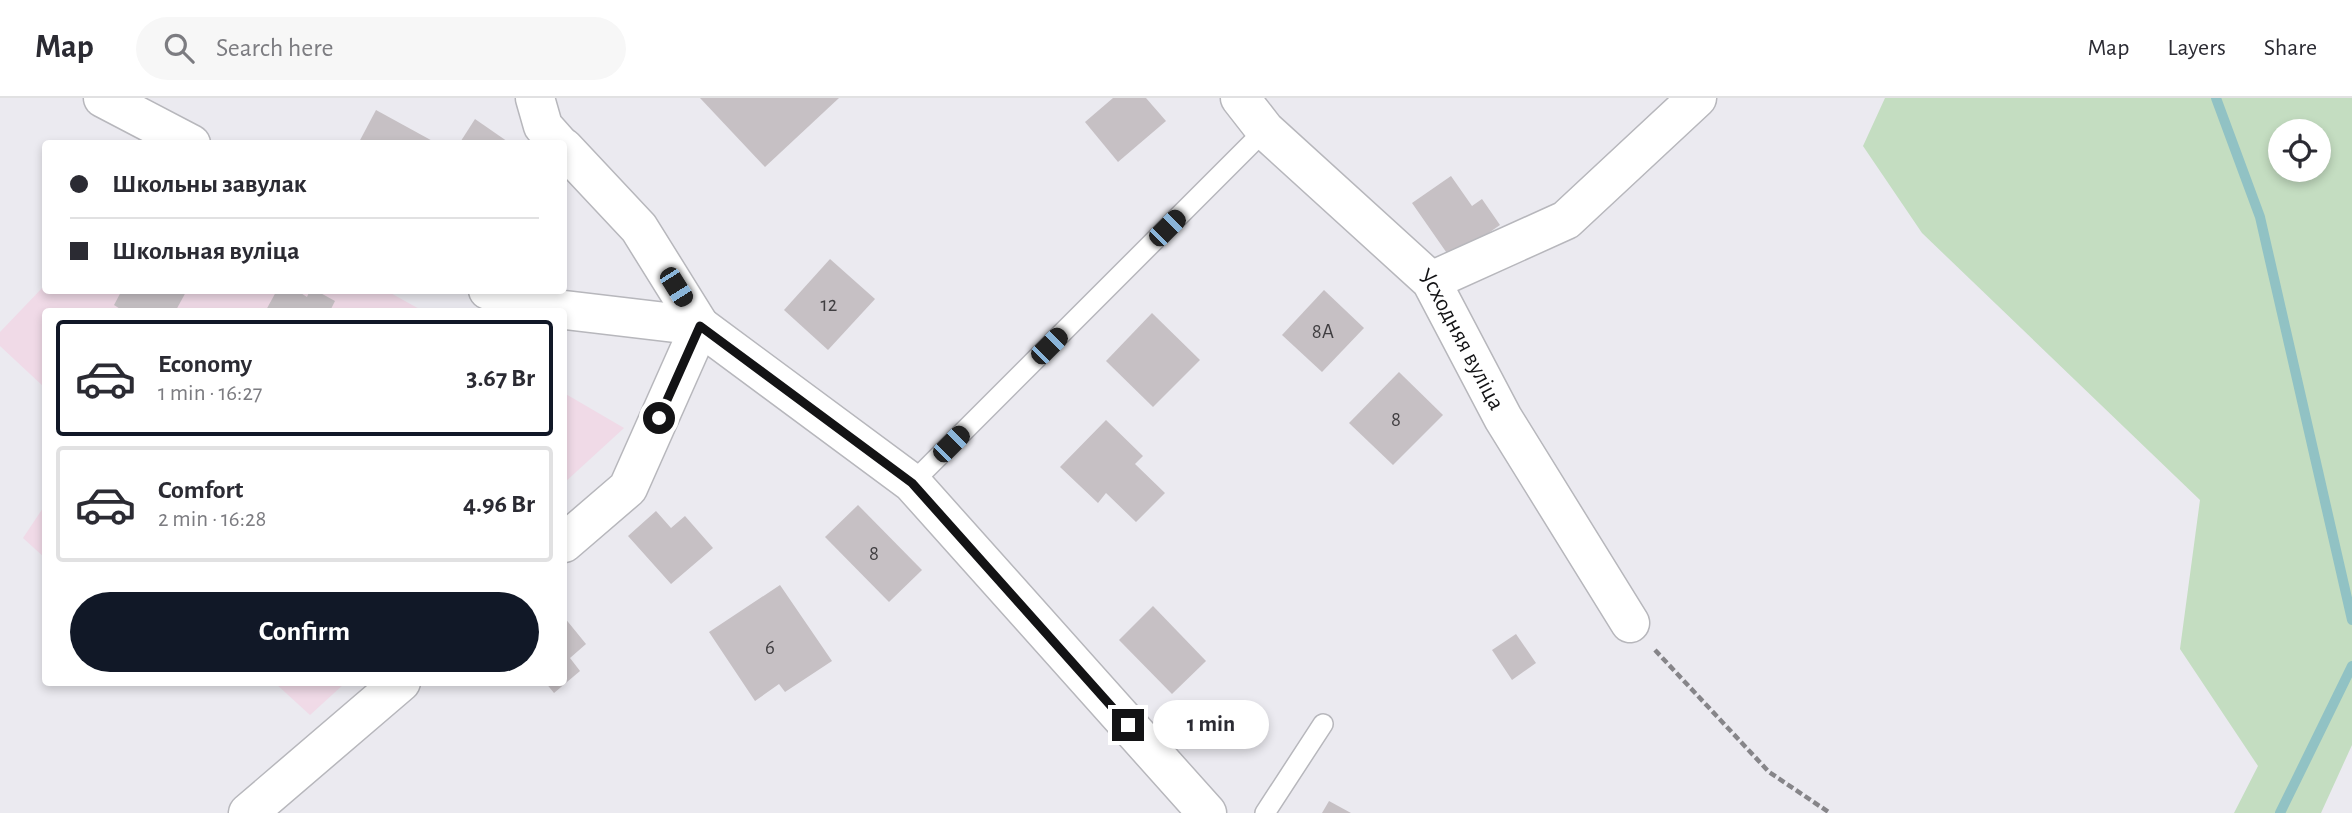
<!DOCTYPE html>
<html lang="en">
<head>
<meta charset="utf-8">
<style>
	body { margin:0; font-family:"Alegreya Sans",sans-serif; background:#f7f7f7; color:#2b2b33; height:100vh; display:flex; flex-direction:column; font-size:26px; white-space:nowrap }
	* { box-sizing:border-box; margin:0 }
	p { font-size:23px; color:#7c7c81 }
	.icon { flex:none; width:38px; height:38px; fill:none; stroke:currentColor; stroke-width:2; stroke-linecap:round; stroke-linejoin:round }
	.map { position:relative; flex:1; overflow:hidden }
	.details { position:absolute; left:42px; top:210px; width:525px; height:378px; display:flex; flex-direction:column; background:#fff; border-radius:7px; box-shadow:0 4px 10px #0003 }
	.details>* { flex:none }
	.guide { position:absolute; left:42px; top:42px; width:525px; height:154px; border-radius:7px; box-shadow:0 4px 10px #0003; display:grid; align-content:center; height:154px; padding:0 28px; background:#fff }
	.buttons { position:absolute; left:2268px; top:21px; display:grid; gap:14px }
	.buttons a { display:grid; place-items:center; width:63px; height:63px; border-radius:50%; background:#fff; box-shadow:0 4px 10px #0003; font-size:35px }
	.end { position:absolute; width:32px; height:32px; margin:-16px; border:9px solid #131315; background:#fff; box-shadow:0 0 0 4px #fff }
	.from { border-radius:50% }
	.bubble { position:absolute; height:49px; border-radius:24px; background:#fff; box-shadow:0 4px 10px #0003; font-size:23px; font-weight:700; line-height:49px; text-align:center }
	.car { position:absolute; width:21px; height:42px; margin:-21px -10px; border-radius:9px; box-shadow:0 0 5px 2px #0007; background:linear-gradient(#222 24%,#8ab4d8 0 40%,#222 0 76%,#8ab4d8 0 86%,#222 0) }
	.guide b { display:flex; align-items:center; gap:24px; height:66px; font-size:26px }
	.guide b+b { border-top:2px solid #e1e1e2 }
	.guide i { width:18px; height:18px; background:#2b2b33 }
	ul { padding:12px 0 0; list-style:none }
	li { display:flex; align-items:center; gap:21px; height:116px; margin:0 14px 10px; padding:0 14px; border:4px solid #e1e1e2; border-radius:7px }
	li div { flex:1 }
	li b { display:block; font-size:26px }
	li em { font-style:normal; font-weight:700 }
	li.on { border-color:#111827 }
	li>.icon { width:63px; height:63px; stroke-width:1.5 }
	.action { display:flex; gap:14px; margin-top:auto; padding:14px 28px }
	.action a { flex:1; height:80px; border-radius:42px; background:#111827; color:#fff; font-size:28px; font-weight:700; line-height:80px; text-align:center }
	header { display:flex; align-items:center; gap:42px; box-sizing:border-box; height:98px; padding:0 35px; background:#fff; border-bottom:2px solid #e1e1e2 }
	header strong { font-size:33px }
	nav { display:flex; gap:38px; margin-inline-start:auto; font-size:24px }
	.search { width:490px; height:63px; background:#f7f7f7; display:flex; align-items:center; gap:18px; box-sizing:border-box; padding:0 24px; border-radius:38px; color:#7c7c81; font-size:26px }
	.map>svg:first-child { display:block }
</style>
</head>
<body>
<header>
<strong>Map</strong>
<div class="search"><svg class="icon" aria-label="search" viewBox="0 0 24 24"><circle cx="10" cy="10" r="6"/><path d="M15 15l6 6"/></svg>Search here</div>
<nav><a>Map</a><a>Layers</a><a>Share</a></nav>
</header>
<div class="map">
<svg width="2352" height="715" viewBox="0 0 2352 715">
	<rect width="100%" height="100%" fill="#ebeaf0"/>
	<g fill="#f0dae7">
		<path d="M45,187L46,192L387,193L423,213L46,214L45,290L0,248V234Z"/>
		<path d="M564,295L624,330L564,385Z"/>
		<path d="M45,407V460L23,440Z"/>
		<path d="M275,585H345L310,617Z"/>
	</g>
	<path fill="#c4ddc1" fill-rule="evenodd" d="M1885,0H2352V647L2321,715H2234L2258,668L2180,551L2200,402L1922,135L1863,48ZM2280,33H2319V72H2280Z"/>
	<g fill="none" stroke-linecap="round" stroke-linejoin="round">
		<g stroke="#91c2c4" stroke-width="10">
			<path d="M2216,0L2260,119L2352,522"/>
			<path d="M2280,715L2352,568"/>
		</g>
	</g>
	<g fill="#c6c0c4">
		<path d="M700,0H839L765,69Z"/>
		<path d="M1113,0H1146L1166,23L1118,64L1085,24Z"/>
		<path d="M376,12L438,46H358Z"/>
		<path d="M475,21L511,46H459Z"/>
		<path d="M1451,78L1472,108L1482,101L1500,127L1451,161L1412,105Z"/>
		<path d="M830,161L875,201L828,252L784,212Z"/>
		<path d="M122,192H187L175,214H125L114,207Z"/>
		<path d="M277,192H296L307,199L310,192H315L335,203L331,211L335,214H265Z"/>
		<path d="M1324,192L1364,230L1322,274L1282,237Z"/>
		<path d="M1152,215L1200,262L1153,309L1106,263Z"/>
		<path d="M1399,274L1443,317L1393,367L1349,325Z"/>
		<path d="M1106,322L1143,358L1135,366L1165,395L1136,424L1106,395L1098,405L1060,369Z"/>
		<path d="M858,407L922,472L889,504L825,439Z"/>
		<path d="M656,413L671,430L685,418L713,450L671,486L628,438Z"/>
		<path d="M780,487L832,563L785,594L779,586L755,603L709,534Z"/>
		<path d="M1153,508L1206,563L1172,596L1119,542Z"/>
		<path d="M564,519L586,546L570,560L580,573L554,595L545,584H564Z"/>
		<path d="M1516,536L1536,565L1512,582L1492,552Z"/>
		<path d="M1329,703L1351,715H1322Z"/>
	</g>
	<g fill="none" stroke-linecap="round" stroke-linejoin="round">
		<g stroke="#b7b7bc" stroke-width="22">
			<g id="lane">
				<path d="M912,385L1265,32"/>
				<path d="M1265,715L1323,626"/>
			</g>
		</g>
		<g stroke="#b7b7bc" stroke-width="41">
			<g id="street">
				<path d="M103,0L191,46"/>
				<path d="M535,0L543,28L559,46"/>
				<path id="s1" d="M1240,0L1265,32L1431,183L1503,320L1630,525"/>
				<path d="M564,50L639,130L700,228"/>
				<path d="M1431,183L1566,122L1697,0"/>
				<path d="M488,192L531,208L700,228L912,385L1207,715"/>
				<path d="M564,445L628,390L700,228"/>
				<path d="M248,715L401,584"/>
			</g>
		</g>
		<path stroke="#868589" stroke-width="4.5" stroke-dasharray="7 3.5" stroke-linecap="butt" d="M1655,552L1769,674L1830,715"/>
		<use href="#lane" stroke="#fff" stroke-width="19"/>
		<use href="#street" stroke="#fff" stroke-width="38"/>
	</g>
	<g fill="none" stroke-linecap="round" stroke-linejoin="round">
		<path stroke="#131315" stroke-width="9" d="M659,320L700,228L912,385L1128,627"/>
	</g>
	<g text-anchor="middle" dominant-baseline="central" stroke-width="7" stroke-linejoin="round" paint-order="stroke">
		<g font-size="21" fill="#403e41">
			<text x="829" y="206">12</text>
			<text x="1323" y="233">8А</text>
			<text x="1396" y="321">8</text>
			<text x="874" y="455">8</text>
			<text x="770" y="549">6</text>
		</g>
		<g font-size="24" fill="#131315" stroke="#fff">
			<text stroke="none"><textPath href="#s1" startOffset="331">Усходняя вуліца</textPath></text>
		</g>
	</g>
</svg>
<div class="buttons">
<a><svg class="icon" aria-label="locate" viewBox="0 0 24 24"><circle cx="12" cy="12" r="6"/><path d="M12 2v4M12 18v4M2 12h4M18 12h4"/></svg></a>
</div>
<i class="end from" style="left:659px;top:320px"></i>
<i class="end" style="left:1128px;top:627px"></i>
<div class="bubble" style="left:1153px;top:602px;width:116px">1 min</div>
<i class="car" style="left:1167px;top:130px;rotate:45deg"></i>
<i class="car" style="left:676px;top:189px;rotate:148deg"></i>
<i class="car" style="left:1049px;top:248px;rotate:45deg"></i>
<i class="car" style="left:951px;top:346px;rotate:45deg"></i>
<div class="guide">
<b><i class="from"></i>Школьны завулак</b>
<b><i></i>Школьная вуліца</b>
</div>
<section class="details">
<ul>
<li class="on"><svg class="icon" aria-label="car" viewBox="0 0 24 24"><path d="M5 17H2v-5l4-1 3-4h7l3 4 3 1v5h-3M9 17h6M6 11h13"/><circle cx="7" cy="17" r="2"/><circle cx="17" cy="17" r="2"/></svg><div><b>Economy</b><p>1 min · 16:27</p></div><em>3.67 Br</em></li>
<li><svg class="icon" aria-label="car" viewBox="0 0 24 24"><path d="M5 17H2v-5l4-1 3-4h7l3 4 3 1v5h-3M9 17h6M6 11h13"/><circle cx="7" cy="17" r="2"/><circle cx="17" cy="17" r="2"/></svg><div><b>Comfort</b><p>2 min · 16:28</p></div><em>4.96 Br</em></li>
</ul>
<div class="action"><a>Confirm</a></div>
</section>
</div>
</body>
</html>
